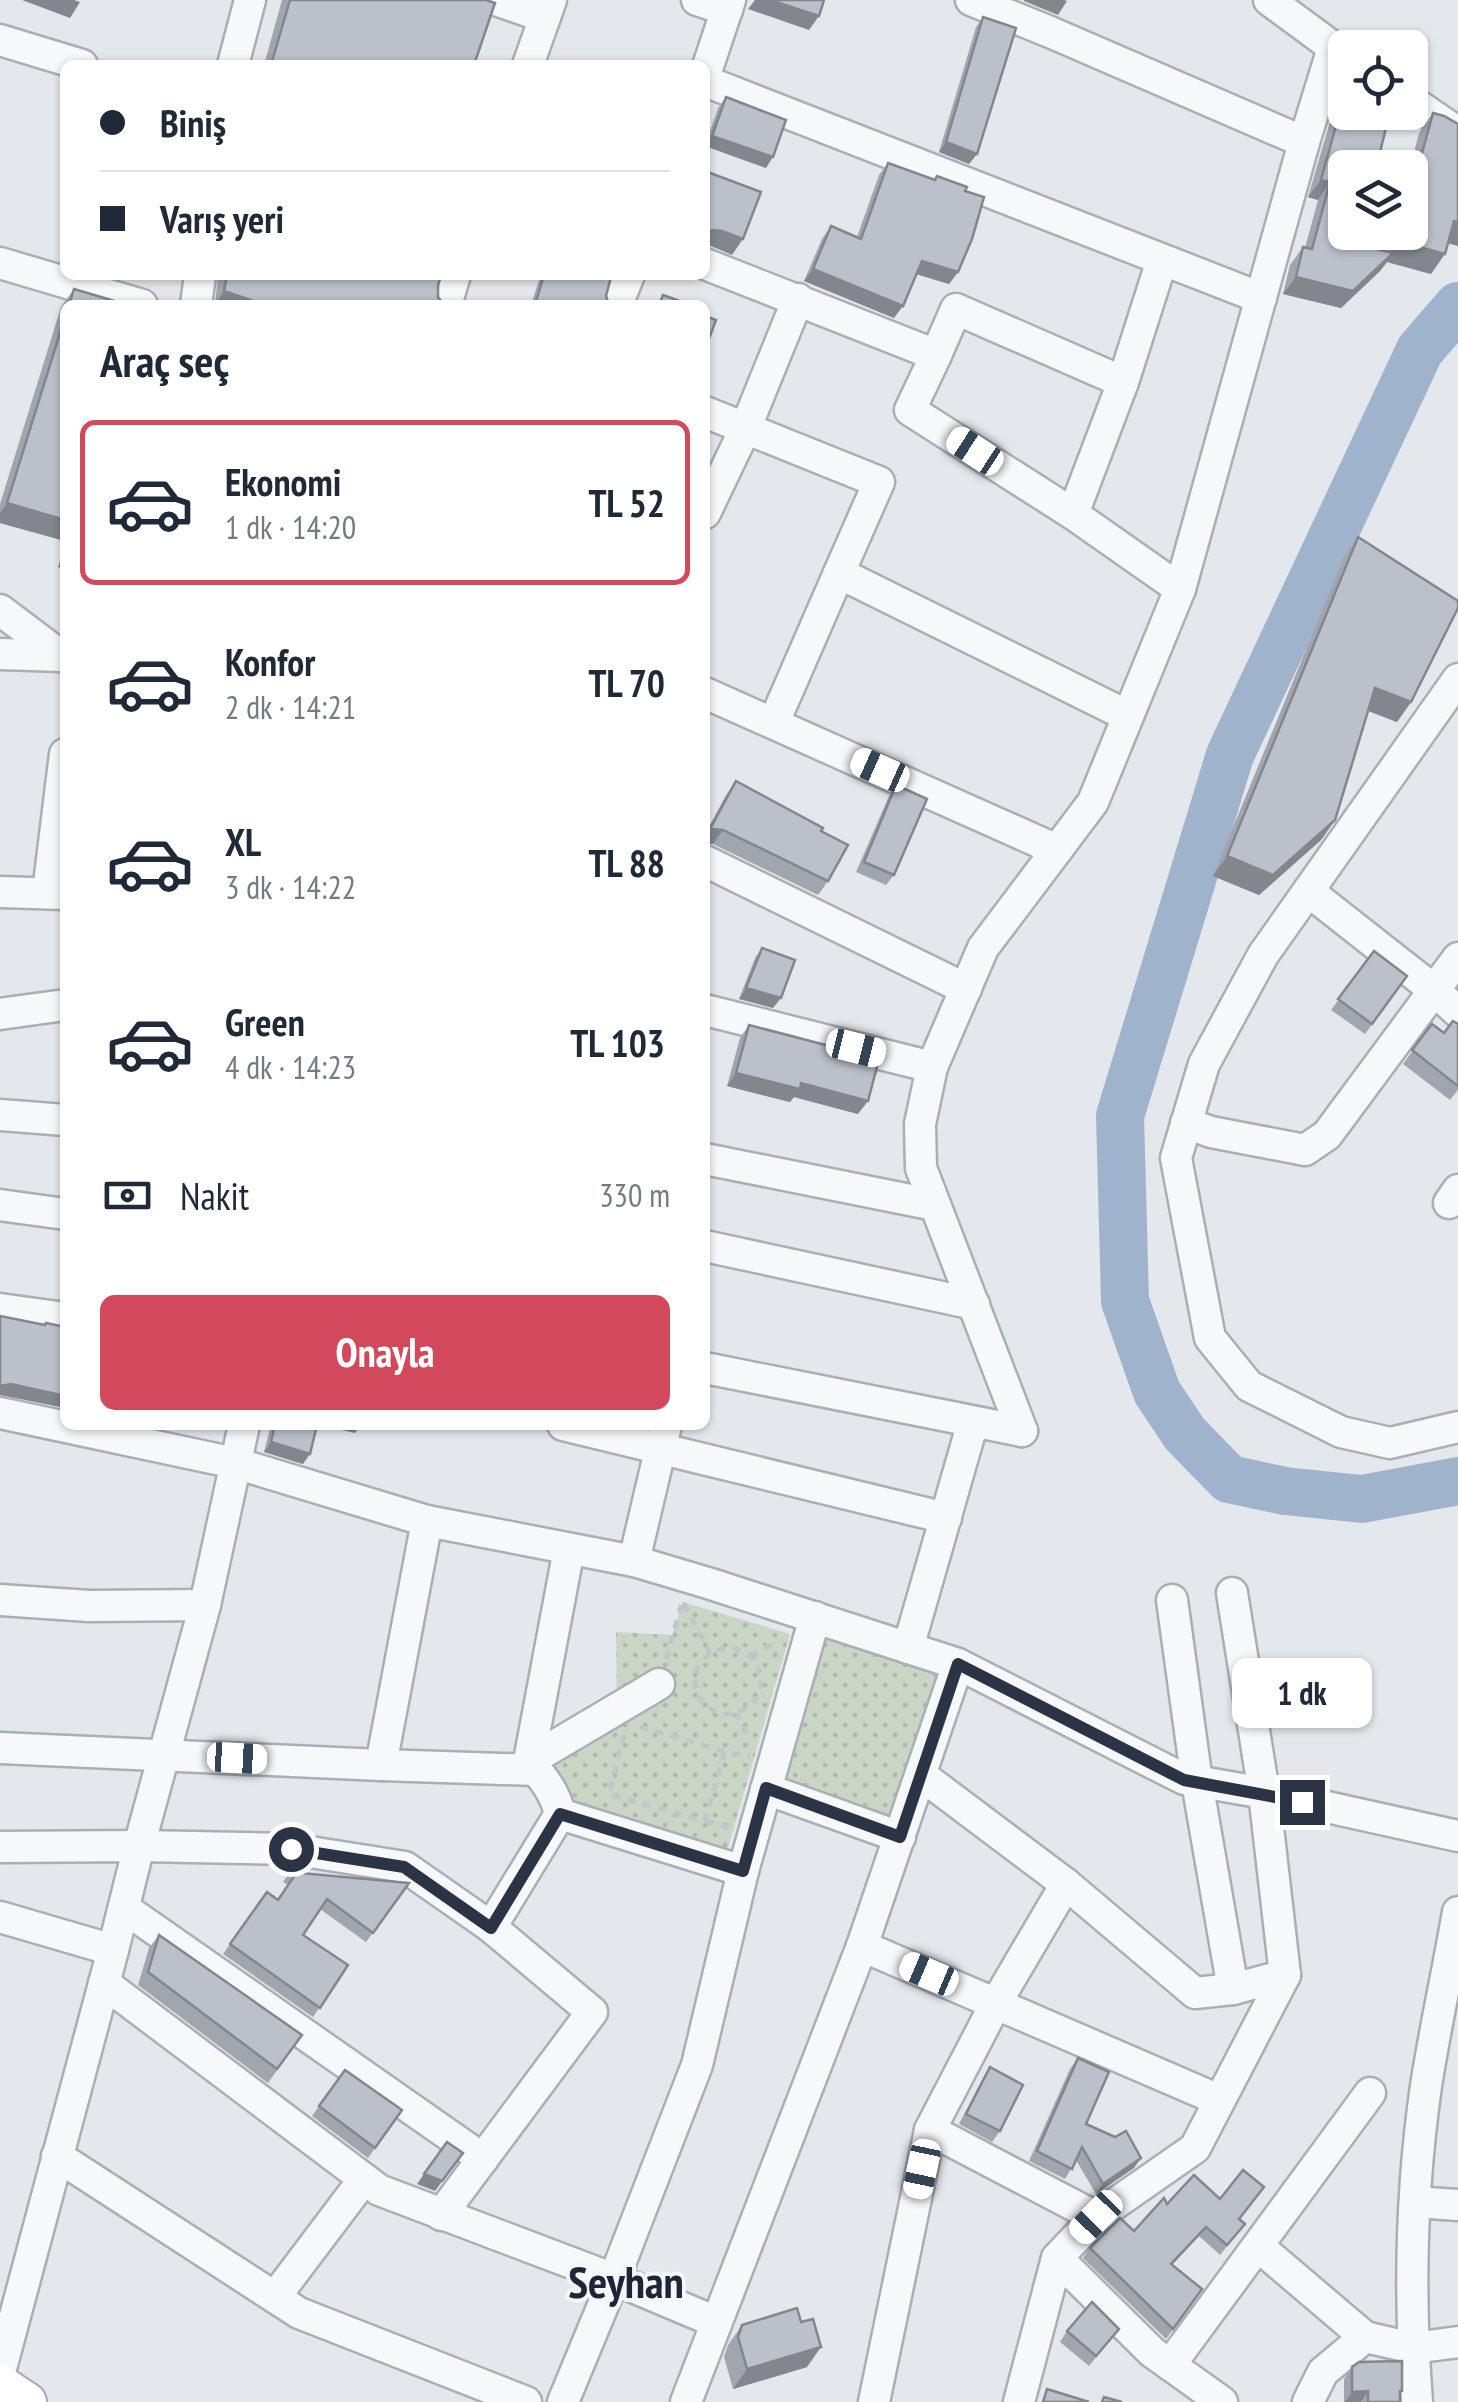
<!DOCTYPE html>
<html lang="tr">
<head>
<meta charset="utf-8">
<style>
	body { margin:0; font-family:"PT Sans Narrow",sans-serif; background:#f6f6f7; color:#1f2937; height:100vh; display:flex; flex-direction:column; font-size:38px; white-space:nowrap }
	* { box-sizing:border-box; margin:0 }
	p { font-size:32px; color:#747a83 }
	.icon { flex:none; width:55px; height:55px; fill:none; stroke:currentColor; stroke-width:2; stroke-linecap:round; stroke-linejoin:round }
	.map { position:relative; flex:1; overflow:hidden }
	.details { position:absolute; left:60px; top:300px; width:650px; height:1130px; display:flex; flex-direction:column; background:#fff; border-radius:15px; box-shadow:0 2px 8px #0004 }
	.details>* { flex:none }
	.hud { position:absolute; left:60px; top:60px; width:650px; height:220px; border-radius:15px; box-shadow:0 2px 8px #0004; display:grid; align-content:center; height:220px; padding:0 40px; background:#fff }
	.tools { position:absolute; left:1328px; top:30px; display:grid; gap:20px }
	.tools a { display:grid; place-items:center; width:100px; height:100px; border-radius:15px; background:#fff; box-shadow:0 2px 8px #0004; font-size:50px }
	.end { position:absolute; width:45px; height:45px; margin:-22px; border:12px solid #2b3445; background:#fff; box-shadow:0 0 0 5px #fff }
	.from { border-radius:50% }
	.bubble { position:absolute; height:70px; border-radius:15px; background:#fff; box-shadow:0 2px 8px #0004; font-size:32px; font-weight:700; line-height:70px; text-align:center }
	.car { position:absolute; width:30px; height:60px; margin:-30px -15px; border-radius:12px; box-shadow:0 0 8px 2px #0007; background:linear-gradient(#fff 24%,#345 0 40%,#fff 0 76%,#345 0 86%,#fff 0) }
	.hud b { display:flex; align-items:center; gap:35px; height:95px; font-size:38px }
	.hud b+b { border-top:2px solid #e0e1e3 }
	.hud i { width:25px; height:25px; background:#1f2937 }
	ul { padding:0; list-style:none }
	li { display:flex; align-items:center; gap:30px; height:165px; margin:0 20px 15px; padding:0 20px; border:5px solid transparent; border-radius:15px }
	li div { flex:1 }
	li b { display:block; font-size:38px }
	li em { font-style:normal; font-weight:700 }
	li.current { border-color:#d1495b }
	li>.icon { width:90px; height:90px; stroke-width:1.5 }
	h2 { padding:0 40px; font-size:45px; line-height:120px }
	.pay { display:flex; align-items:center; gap:25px; height:110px; padding:0 40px; font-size:38px }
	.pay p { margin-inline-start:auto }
	.button { display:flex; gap:20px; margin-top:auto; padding:20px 40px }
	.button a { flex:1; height:115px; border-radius:15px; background:#d1495b; color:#fff; font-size:40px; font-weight:700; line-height:115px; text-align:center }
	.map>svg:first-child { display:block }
</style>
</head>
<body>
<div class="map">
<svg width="1458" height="2402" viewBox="0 0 1458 2402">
	<defs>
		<pattern id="park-dots" width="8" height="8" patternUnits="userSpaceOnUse" patternTransform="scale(2.5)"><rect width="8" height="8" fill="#c9d6c5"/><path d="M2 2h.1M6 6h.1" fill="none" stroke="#adb8ab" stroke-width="1.8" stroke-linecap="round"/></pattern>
	</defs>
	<rect width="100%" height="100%" fill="#e4e7ec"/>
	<g fill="url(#park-dots)">
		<path d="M683,1602L790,1634L728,1848L557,1799L529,1761L617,1709L616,1632L672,1635Z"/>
		<path d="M815,1617L958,1664L900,1837L766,1789Z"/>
	</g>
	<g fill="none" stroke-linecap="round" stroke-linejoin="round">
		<path stroke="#9fb4cc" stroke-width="48" d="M1458,306L1420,350L1230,755L1120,1116L1125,1301L1157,1392L1185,1434L1229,1479L1285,1491L1362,1499L1458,1481"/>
		<g stroke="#a9aeb7" stroke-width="35">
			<g id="minor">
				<path d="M496,0L545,17"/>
				<path d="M697,0L727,10"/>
				<path d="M971,0L1050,32L1304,142"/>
				<path d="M1269,0L1345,56"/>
				<path d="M0,40L82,65"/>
				<path d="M233,65L250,0"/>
				<path d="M528,65L551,0"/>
				<path d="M705,75L730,0"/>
				<path d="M705,81L1261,298"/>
				<path d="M1410,100L1457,132"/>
				<path d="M0,263L142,305"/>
				<path d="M705,264L936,355L910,410L1073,514L1180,589"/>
				<path d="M196,305L200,275"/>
				<path d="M446,305L455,275"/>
				<path d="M617,305L629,275"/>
				<path d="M936,355L956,309L1123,382"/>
				<path d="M705,412L879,482L839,573L1128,716"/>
				<path d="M705,513L746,427L798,299"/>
				<path d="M1073,514L1123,382L1162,260"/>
				<path d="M0,610L61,656"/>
				<path d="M0,654L62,656"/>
				<path d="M1458,679L1263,955L1204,1064L1176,1158L1210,1338L1249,1386L1341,1432L1390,1443L1458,1427"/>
				<path d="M705,693L1057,850"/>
				<path d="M774,722L839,573"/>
				<path d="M705,861L966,989"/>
				<path d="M1308,891L1434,990L1458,1012"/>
				<path d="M0,892L65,894"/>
				<path d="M48,892L65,754"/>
				<path d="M705,1010L932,1067"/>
				<path d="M0,1014L65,1005"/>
				<path d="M0,1115L65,1120"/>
				<path d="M1186,1123L1211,1132L1305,1150L1327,1135L1458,958"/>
				<path d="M705,1159L935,1205"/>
				<path d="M1449,1203L1458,1190"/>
				<path d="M0,1205L65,1214"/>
				<path d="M705,1246L974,1304"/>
				<path d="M0,1309L65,1318"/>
				<path d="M705,1368L1022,1431"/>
				<path d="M0,1413L235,1463L427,1521L634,1561L711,1584L958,1664L1184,1779L1264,1793L1458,1836"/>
				<path d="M563,1425L946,1518"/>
				<path d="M1022,1431L921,1168L920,1124L932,1067L983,948L1093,802L1180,589L1304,142L1333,48"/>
				<path d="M634,1561L666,1425"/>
				<path d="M0,1600L89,1606L205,1605"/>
				<path d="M1172,1600L1197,1782L1233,1989"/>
				<path d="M908,1648L973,1422"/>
				<path d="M0,1748L381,1765L536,1770"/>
				<path d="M529,1761L659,1684"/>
				<path d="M381,1765L427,1521"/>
				<path d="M921,1775L1066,1884L1195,1993L1233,1989L1285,1975"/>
				<path d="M766,1789L900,1837"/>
				<path d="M560,1814L743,1871"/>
				<path d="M0,1847L139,1846L291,1849L405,1867L491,1927L592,2012L441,2215"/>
				<path d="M124,1908L483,2159"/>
				<path d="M0,1917L113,1950"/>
				<path d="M491,1927L560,1814C555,1792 543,1778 529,1761L569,1549"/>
				<path d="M862,1946L1219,2100"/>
				<path d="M104,1983L379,2190L614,2279L716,2322"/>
				<path d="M930,2130L1096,2217"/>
				<path d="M57,2156L299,2313L526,2402"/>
				<path d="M1415,2202L1458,2205"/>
				<path d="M1258,2246L1365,2337"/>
				<path d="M1057,2258L1152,2352L1222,2402"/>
				<path d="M275,2297L364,2179"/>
				<path d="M1170,2365L1370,2093"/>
				<path d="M0,2372L113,1950L139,1846L205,1605L244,1425"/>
				<path d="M563,2402L614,2279L697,2065L743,1871L815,1617"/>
				<path d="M686,2402L862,1946L958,1664"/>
				<path d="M874,2402L930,2130L996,2003L1066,1884"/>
				<path d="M1019,2402L1057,2258L1096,2217L1195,2148L1285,1975L1264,1793L1232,1593"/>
				<path d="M1308,2402L1323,2372L1365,2337L1413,2348L1458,2342"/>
				<path d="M1417,2402C1409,2298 1411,2190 1426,2086C1435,2028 1448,1970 1458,1912"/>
			</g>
		</g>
		<g stroke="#a3abb8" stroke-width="42">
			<path id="major" d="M0,2384L27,2402"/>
		</g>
		<g stroke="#c2c5cb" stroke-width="5" stroke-dasharray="8 8" stroke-linecap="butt">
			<path d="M684,1604L710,1653"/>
			<circle cx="728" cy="1681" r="33"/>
			<path d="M750,1656L778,1641"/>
			<path d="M666,1659L682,1603"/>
			<path d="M736,1712L750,1741"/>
			<path d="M640,1727L746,1757L750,1756"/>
			<path d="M624,1735L609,1794L705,1821L725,1750"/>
			<path d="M706,1821L729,1828"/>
		</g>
		<use href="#minor" stroke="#f7f8fa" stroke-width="30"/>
		<use href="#major" stroke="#fff" stroke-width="38"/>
	</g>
	<g fill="#a1a5ae">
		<path d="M282,0H486L474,65H264Z"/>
		<path d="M983,17L977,154L969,164L939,152L976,27Z"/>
		<path d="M726,97L766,168L705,146L718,108Z"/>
		<path d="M1344,97L1357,244L1387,251L1392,232H1410V168L1419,133L1433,113L1458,246L1448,243L1431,274L1387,262L1380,271L1341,308L1283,294L1290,265L1303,247L1305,248L1318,200L1308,197L1332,115Z"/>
		<path d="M888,163L934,179L937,176L958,272L949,284L916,274L894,318L804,281L822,239L831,226L857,237L879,175Z"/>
		<path d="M218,275H441L215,305Z"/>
		<path d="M535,275H606V296L609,305H531L540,277Z"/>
		<path d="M74,289L128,305H65V541L0,523V504L61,307Z"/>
		<path d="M1358,537L1411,702L1397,722L1368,711L1335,820L1321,840L1259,895L1213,876L1344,557Z"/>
		<path d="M65,544V569L58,567Z"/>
		<path d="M736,781L821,831L828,881L818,895L713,844H705V834L726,795Z"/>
		<path d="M896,785L894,875L886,885L856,872L889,796Z"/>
		<path d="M762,948L773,1008L739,999L755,958Z"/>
		<path d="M1374,951L1407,976L1365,1034L1331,1010Z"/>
		<path d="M1432,1024L1444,1033L1458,1024V1090L1450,1100L1403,1064Z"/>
		<path d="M749,1025L858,1114L794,1097L790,1102L727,1086L740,1038Z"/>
		<path d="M271,1425H317L303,1464L264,1452Z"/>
		<path d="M290,1872L409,1883L366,1942L320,1909L303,1935L348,1965L313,2017L223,1954L267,1892L278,1900L288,1885L283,1882Z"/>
		<path d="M159,1935L302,2035L268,2083L138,1985L149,1948Z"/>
		<path d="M1078,2058L1086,2124L1134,2168L1096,2194L1076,2160L1065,2179L1029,2161L1070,2069Z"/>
		<path d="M990,2067L1000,2131L992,2142L959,2124L983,2078Z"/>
		<path d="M345,2070L402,2110L368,2158L312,2116Z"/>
		<path d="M1258,2196L1239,2219L1245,2224L1220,2255L1199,2236L1172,2265L1202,2289L1166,2339L1083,2258L1090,2248L1220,2199Z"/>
		<path d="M742,2325L807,2367L733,2389L724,2357L728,2345Z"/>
		<path d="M1119,2329L1089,2366L1060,2342L1067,2331Z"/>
		<path d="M1352,2367L1400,2395V2402H1344V2379Z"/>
	</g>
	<g fill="#83868d">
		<path d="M22,0H74L80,2L70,18Z"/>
		<path d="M755,0H770L819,16L809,30L748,9Z"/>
		<path d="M1024,0H1064L1067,1L1058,15L1024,1Z"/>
		<path d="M712,136L773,157L766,168L705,146Z"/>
		<path d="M946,142L977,154L969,164L939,152Z"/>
		<path d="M1321,180L1330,182L1318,200L1308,197Z"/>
		<path d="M1454,221L1458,222V246L1440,241Z"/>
		<path d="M712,230L722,231L743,239L732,255L711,246H705V236Z"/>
		<path d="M1398,241L1445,254L1431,274L1387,262L1380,271L1341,308L1283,294L1296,277L1384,261Z"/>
		<path d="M922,261L958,272L949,284L913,273Z"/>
		<path d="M813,269L903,306L894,318L804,281Z"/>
		<path d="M224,291L265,305H215Z"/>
		<path d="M7,503L65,520V541L0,523V513Z"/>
		<path d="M65,558V569L58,567Z"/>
		<path d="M1375,688L1411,702L1397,722L1361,708Z"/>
		<path d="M1335,820L1321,840L1259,895L1213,876L1227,856Z"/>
		<path d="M710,829L723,830L713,844H705V836Z"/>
		<path d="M746,988L781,998L773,1008L739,999Z"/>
		<path d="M736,1073L801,1083L868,1101L858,1114L794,1097L790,1102L727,1086Z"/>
		<path d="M11,1384L65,1396V1408L0,1395V1386Z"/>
		<path d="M320,1425H361L355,1433Z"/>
		<path d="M271,1442L310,1454L303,1464L264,1452Z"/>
		<path d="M463,2153L435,2191L417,2184L424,2174Z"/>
		<path d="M1141,2158L1134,2168L1096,2194L1103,2184Z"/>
		<path d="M1206,2227L1199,2236L1164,2273L1171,2264Z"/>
		<path d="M821,2347L807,2367L733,2389L747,2369Z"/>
		<path d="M1368,2391L1361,2402H1345L1352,2392Z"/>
	</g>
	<g fill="#bbc0ca" stroke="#83868d" stroke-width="2.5">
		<path d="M290,0H486L495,3L474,65H271Z"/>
		<path d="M770,0H824L819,16Z"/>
		<path d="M983,17L1016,28L977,154L946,142Z"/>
		<path d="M726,97L786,120L773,157L712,136Z"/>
		<path d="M1344,97L1345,112H1390L1376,168H1345V232H1360L1357,244L1393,253L1353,291L1296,277L1303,247L1312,249L1330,182L1321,180Z"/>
		<path d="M1433,113L1444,116L1458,124V222L1454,221L1445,254L1398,241L1400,232H1410V197Z"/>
		<path d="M888,163L935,180L937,176L967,187L965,191L984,197L972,239L958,272L922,261L903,306L813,269L831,226L861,239Z"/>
		<path d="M705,171L761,192L743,239L722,231L712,230L705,236Z"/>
		<path d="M227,275H441L438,286V297L444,305H265L224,291Z"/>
		<path d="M544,275H606L611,277L606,296L609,305H535Z"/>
		<path d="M74,289L128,305H69Z"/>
		<path d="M663,295L688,304L689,305H659Z"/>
		<path d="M705,316L716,320L705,349Z"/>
		<path d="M65,317V520L7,503Z"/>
		<path d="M1358,537L1458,601V608L1411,702L1375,688L1335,820L1273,875L1227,856Z"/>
		<path d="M736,781L823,828L821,831L848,845L828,881L723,830L710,829Z"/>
		<path d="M896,785L927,799L894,875L864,862Z"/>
		<path d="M762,948L795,960L781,998L746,988Z"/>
		<path d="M1374,951L1407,976L1372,1024L1338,999Z"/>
		<path d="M1453,1021L1458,1024V1086L1412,1050L1432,1024L1444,1033Z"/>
		<path d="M749,1025L879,1059L868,1101L801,1083L800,1089L736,1073Z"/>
		<path d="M0,1316L45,1325L46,1323L65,1327V1396L11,1384L0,1386Z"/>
		<path d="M275,1425H317L310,1454L271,1442Z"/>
		<path d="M290,1872L409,1883L373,1933L327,1899L303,1935L348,1965L320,2008L230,1944L267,1892L278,1900L295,1875Z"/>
		<path d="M159,1935L302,2035L277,2069L148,1972Z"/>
		<path d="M1078,2058L1109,2072L1086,2124L1115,2137L1126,2131L1141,2158L1103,2184L1082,2147L1072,2169L1037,2151Z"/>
		<path d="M990,2067L1023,2085L1000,2131L966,2114Z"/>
		<path d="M345,2070L402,2110L375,2148L319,2106Z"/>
		<path d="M447,2142L463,2153L442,2181L424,2174Z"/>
		<path d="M1243,2170L1264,2187L1239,2219L1245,2224L1227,2245L1206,2227L1171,2264L1202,2289L1173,2329L1090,2248L1120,2218L1134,2231L1164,2198L1167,2204L1194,2175L1220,2199Z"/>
		<path d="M1092,2302L1119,2329L1096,2356L1067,2331Z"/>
		<path d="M797,2308L801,2322L813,2319L821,2347L747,2369L738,2337L742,2325Z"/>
		<path d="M1402,2361V2391H1400V2402H1368V2391L1352,2392V2367L1359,2362Z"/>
		<path d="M1047,2389L1089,2402H1043Z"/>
		<path d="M1104,2397L1122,2402H1102Z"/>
	</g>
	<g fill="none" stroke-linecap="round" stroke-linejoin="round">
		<path stroke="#2b3445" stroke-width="12" d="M291,1849L404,1867L491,1928L560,1814L743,1871L766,1788L900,1837L958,1664L1184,1780L1302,1802"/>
	</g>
	<g text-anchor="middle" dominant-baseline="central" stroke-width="8" stroke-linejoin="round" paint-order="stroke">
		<g font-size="45" font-weight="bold" fill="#1d2536" stroke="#f4f6f9">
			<text x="626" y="2281">Seyhan</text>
		</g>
	</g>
</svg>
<div class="tools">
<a><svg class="icon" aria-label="locate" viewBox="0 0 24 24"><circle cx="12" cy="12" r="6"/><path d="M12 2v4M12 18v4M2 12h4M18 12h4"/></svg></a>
<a><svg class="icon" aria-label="layers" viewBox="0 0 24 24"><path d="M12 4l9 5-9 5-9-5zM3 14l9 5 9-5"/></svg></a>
</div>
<i class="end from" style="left:291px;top:1849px"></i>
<i class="end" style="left:1302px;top:1802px"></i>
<div class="bubble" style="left:1232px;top:1658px;width:140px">1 dk</div>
<i class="car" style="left:975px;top:451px;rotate:303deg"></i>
<i class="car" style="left:880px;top:770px;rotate:294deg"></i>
<i class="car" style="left:856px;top:1048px;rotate:104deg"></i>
<i class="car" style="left:237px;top:1758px;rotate:93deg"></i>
<i class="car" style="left:929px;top:1974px;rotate:293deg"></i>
<i class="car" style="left:922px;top:2169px;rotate:192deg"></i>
<i class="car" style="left:1096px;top:2217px;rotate:224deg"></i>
<div class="hud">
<b><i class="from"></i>Biniş</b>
<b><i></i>Varış yeri</b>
</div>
<section class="details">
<h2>Araç seç</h2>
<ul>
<li class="current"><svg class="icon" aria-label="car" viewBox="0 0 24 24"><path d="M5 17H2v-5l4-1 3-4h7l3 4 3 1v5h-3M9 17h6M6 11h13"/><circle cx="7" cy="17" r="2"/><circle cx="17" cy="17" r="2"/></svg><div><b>Ekonomi</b><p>1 dk · 14:20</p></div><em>TL 52</em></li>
<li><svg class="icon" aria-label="car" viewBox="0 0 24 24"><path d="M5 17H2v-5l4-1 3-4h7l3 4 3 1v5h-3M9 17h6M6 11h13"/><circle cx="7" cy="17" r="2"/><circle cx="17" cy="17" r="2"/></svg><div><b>Konfor</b><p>2 dk · 14:21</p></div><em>TL 70</em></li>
<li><svg class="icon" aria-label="car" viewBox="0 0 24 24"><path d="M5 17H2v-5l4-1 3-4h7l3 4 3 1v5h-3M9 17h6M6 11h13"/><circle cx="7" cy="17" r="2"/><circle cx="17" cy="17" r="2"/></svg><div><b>XL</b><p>3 dk · 14:22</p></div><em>TL 88</em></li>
<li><svg class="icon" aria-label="car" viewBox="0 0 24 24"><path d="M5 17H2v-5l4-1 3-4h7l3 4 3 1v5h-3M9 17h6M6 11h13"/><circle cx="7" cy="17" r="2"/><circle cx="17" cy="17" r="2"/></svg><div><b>Green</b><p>4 dk · 14:23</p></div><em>TL 103</em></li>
</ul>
<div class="pay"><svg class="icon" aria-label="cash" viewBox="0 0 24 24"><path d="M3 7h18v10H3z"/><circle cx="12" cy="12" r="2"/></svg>Nakit<p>330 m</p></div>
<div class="button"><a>Onayla</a></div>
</section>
</div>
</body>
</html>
